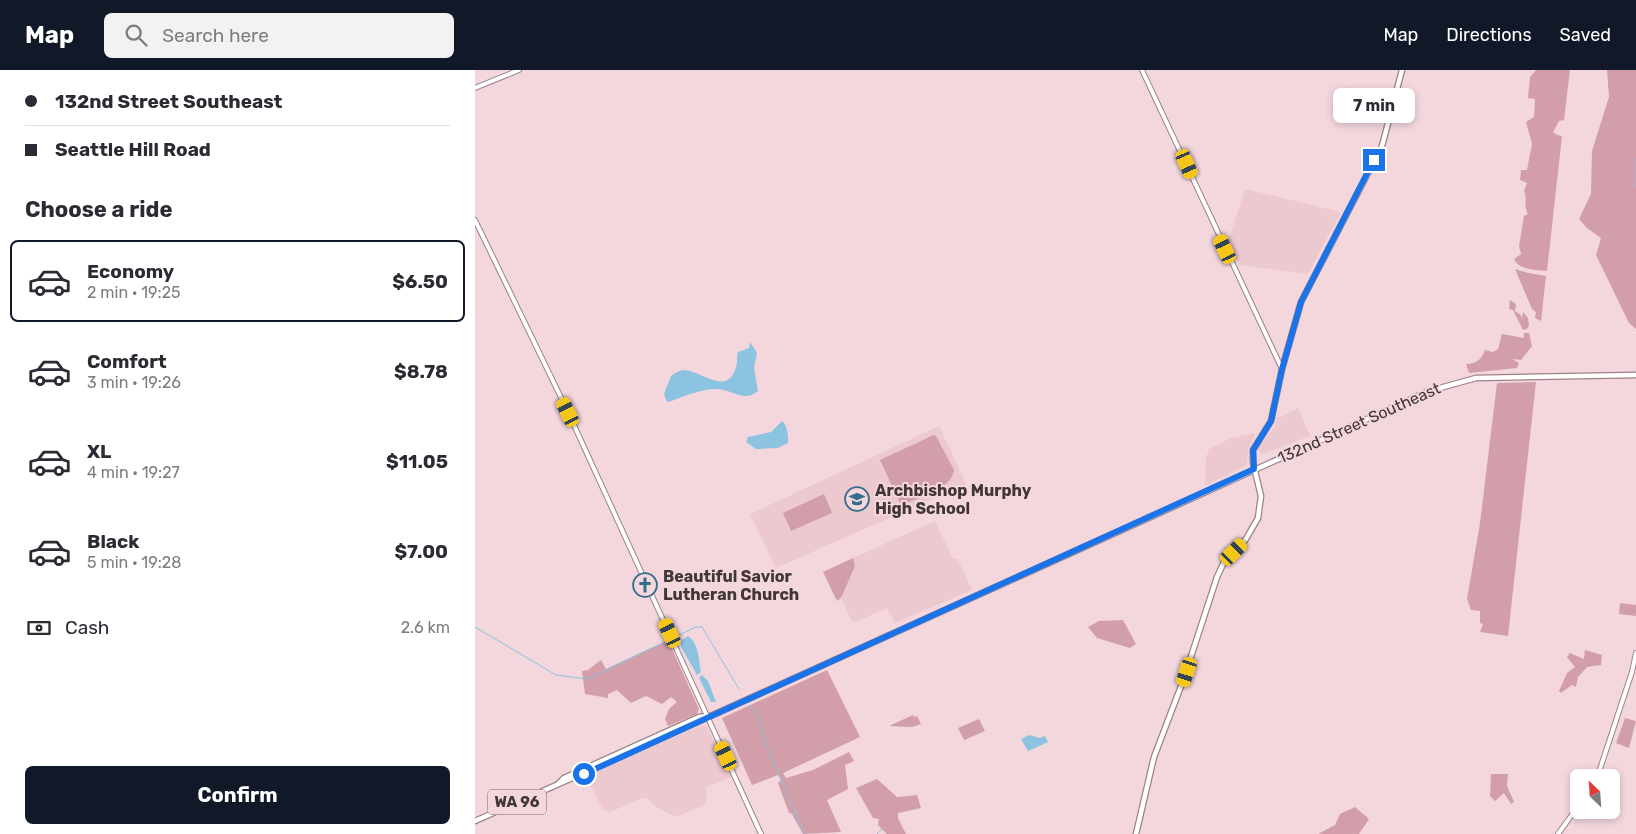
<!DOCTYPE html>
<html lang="en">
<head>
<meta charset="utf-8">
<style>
	body { margin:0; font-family:Rubik,sans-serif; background:#f2f2f3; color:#2b2b33; height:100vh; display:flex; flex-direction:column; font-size:19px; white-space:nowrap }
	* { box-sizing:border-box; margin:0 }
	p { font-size:16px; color:#7c7c81 }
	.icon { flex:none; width:28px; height:28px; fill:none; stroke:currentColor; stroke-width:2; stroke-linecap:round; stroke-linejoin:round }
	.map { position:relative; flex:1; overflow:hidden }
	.details { display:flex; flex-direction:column; background:#fff; width:475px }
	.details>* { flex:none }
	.hud { display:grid; align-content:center; height:110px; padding:0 25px; background:#fff }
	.needle { width:32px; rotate:335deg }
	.fabs { position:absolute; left:1095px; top:699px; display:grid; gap:10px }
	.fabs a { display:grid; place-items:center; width:50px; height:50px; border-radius:8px; background:#fff; box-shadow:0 2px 8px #0003; font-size:25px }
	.end { position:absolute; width:22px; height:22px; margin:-11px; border:6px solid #1a73e8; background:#fff; box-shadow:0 0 0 2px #fff }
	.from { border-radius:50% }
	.bubble { position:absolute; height:35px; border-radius:8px; background:#fff; box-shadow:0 2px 8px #0003; font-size:16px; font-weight:700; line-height:35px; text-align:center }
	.car { position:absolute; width:15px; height:30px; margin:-15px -8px; border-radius:6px; box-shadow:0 0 4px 1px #0007; background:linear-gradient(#f5c518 24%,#345 0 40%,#f5c518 0 76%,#345 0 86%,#f5c518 0) }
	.hud b { display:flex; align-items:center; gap:18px; height:48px; font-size:19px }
	.hud b+b { border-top:1px solid #e1e1e2 }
	.hud i { width:12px; height:12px; background:#2b2b33 }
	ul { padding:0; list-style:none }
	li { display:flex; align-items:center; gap:15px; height:82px; margin:0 10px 8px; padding:0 15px; border:2px solid transparent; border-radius:8px }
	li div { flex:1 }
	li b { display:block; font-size:19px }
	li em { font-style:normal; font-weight:700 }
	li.active { border-color:#111827 }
	li>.icon { width:45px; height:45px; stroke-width:1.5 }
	h2 { padding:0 25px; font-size:22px; line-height:60px }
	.pay { display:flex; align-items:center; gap:12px; height:55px; padding:0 25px; font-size:19px }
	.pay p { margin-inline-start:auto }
	.cta { display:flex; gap:10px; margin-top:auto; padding:10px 25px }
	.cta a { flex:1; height:58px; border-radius:8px; background:#111827; color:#fff; font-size:20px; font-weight:700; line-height:58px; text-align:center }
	header { display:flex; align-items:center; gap:30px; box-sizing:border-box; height:70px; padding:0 25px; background:#111827; color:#fff }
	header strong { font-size:24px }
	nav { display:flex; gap:28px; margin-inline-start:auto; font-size:18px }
	.search { width:350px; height:45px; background:#f2f2f3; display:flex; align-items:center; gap:12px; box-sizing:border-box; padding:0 18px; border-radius:8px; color:#7c7c81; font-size:19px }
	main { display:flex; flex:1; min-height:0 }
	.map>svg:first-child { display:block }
</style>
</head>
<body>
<header>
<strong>Map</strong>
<div class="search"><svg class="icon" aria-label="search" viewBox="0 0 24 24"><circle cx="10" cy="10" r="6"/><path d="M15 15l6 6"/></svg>Search here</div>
<nav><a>Map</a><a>Directions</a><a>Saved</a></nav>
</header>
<main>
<section class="details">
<div class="hud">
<b><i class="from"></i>132nd Street Southeast</b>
<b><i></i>Seattle Hill Road</b>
</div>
<h2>Choose a ride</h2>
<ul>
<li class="active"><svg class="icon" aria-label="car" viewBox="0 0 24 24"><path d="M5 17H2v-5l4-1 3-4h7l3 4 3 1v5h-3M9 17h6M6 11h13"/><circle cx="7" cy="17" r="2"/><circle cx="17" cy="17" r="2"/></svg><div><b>Economy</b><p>2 min · 19:25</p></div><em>$6.50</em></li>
<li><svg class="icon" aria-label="car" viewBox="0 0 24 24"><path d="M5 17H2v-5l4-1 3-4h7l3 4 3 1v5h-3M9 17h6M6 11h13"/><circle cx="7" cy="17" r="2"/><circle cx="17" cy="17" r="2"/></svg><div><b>Comfort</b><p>3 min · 19:26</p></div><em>$8.78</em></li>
<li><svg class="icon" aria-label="car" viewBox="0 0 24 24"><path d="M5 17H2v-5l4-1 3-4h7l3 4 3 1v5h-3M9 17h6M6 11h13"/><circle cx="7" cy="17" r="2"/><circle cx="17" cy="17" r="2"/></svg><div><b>XL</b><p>4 min · 19:27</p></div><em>$11.05</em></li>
<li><svg class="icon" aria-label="car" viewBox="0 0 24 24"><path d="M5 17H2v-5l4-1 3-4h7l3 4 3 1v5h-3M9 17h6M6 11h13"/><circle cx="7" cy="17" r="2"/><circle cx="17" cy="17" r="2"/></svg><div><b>Black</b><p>5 min · 19:28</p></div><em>$7.00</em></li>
</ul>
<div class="pay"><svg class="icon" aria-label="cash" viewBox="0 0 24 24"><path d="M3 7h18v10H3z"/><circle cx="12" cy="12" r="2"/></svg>Cash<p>2.6 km</p></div>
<div class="cta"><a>Confirm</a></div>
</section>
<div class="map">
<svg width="1161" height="764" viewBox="0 0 1161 764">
	<rect width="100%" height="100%" fill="#f3d7dd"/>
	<g fill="#ecc8cf">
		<path d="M770,119L866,142L833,204L764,195L753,172Z"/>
		<path d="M823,338L835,366L786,385L783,378L800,356L801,347H806Z"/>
		<path d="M464,356L491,414L301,498L275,444Z"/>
		<path d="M780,363L773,380L772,395L730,416L731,388L734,379L755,368Z"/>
		<path d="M460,451L478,489L482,488L497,520L420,553L412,538L380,552L377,551L366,528L380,496L378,488Z"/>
		<path d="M227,655L231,656L257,707L231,717L232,729L229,735L201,747L181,737L171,727L135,742L128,740L111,706Z"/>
	</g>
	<g fill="#d19ea9">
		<path d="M1061,0H1095L1089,50L1084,51L1078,62L1082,65L1087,66L1072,201C1060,200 1044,200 1039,189L1046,184L1044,176L1049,146L1053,144C1048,136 1053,129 1049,121L1052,113L1045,110L1046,100H1052L1057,74L1051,52L1059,47L1060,29L1053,28L1055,7Z"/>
		<path d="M1132,0H1161V259L1154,253L1121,185L1126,168L1112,158L1104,149L1116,124L1117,81L1134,27Z"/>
		<path d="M1040,199L1053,203L1071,206L1066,251L1060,248L1061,242L1057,239Z"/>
		<path d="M1035,230L1041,234L1040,241L1046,245L1047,249L1048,242L1053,248L1054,255L1052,259L1048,260L1038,240L1034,239Z"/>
		<path d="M1049,263H1054L1057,276L1046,290L1037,289L1044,293L1042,298L994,303L991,294C1001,294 1007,289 1010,280L1018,282L1023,279L1027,264L1049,268Z"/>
		<path d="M1061,312L1033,566L1005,562L1008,554L1005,553V541L996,540L992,529L1005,453L1022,313Z"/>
		<path d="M459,365L461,366L479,400C476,420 445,427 429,434L425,433L405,390Z"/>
		<path d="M349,424L357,443L316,461L308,443Z"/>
		<path d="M378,488L380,496L366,528L362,531L348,502Z"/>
		<path d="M1145,533L1161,535V546L1144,544Z"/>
		<path d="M648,550L661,574L655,578L622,568L613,557L624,551Z"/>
		<path d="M193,570L224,639L222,644L193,656L190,649L194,639L202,632L196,627L187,634L171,626L156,633L142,620L133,624V628L110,624L107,601L113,600L126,590L131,599Z"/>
		<path d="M1110,580L1127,585L1126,595L1112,597L1103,607L1101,617L1097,615L1086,623L1084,621L1092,603L1100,597L1092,587L1095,583L1109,589Z"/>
		<path d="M352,600L385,667L308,703L311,708L338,700L374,682L379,691L370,695L373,719L352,730L366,762L328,764L317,744L314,743L303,713L306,710L303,705L277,715L247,648Z"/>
		<path d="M438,645L439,647L442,646L446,654L437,657L414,656Z"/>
		<path d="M1150,648L1161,651L1154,678L1141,673Z"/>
		<path d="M504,649L510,661L489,670L483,658Z"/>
		<path d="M1016,704H1033L1032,716L1039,732L1036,734L1029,723L1020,731L1015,726Z"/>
		<path d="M402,709L422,727L442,725L446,738L423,743V748L431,764H412L403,755L404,749L398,748L381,718Z"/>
		<path d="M880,737L894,749L884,764H843L860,755L865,744Z"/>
	</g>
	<g fill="#8bc3e1">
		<path d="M275,272L282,283L279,298L283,321C269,333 258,320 243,319C227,318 208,327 193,332L191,330L189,324L196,306C200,303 205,300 210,300C226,301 253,327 261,297C263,292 261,287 263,282L274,278Z"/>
		<path d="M307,351C313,356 313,365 313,373L303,378L281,379L271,372L273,367L296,362Z"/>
		<path d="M213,566C224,573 224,591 226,602L222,605L206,577V571Z"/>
		<path d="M227,605L233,611L241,632H236L224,608Z"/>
		<path d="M554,665L565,668L570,666L573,672L553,681L546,669Z"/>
	</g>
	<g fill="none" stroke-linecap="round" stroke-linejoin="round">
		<g stroke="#8bc3e1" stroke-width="1">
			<path d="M1161,89V118"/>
			<path d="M0,557L81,605L113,609L194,570"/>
			<path d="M202,566L221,557H227L264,619"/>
			<path d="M274,635L284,648L291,675L330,764"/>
			<path d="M402,764L407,759"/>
		</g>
		<g stroke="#9c8288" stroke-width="6">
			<g id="minor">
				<path d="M667,0L807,299"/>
				<path d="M0,18L44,0"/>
				<path d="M0,150L93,342L286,764"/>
				<path d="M1122,708L1157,602L1161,583"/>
				<path d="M1083,764L1104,735"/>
			</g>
		</g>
		<g stroke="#9c8288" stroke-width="7">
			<g id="major">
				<path d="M84,713L89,708L224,647L233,646"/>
				<path d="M0,751L156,682L954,321L1001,308L1161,305"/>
				<path d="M661,764L679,687L708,611L742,507L749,492L771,469L783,448L786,426L778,393V380L796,351L807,299L826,232L907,76L927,0"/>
			</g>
		</g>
		<use href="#minor" stroke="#fff" stroke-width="4"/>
		<use href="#major" stroke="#fff" stroke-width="4.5"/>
	</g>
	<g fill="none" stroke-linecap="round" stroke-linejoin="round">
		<path stroke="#1a73e8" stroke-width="6" d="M109,704L779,399L778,380L796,351L807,299L826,232L899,90"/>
	</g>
	<defs>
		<g id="school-ring" transform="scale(1.25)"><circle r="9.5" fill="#f3d7dd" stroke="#366d88" stroke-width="1.5"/><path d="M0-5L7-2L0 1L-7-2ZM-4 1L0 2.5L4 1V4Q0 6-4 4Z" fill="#366d88"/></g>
		<g id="church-ring" transform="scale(1.25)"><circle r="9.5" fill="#f3d7dd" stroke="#366d88" stroke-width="1.5"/><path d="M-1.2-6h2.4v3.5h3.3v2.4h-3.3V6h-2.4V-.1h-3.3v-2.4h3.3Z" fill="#366d88"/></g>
	</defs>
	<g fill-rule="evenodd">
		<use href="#school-ring" x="382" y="429"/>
		<use href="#church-ring" x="170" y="515"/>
	</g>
	<g text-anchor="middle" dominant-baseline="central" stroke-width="4" stroke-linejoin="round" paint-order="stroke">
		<rect fill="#f3d7dd" stroke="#766669" stroke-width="1" x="13" y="719.5" width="58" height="25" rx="4"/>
		<g font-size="15" font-weight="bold" fill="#403537">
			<text x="42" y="732">WA 96</text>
		</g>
		<g font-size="16" fill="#403537" stroke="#f3d7dd">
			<text transform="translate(884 353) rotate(-24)">132nd Street Southeast</text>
		</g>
		<g font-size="16" font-weight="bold" fill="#403537" stroke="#f3d7dd" text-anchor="start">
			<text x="400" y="420">Archbishop Murphy<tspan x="400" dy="18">High School</tspan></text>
			<text x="188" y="506">Beautiful Savior<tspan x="188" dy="18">Lutheran Church</tspan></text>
		</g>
	</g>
</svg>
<div class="fabs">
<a><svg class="needle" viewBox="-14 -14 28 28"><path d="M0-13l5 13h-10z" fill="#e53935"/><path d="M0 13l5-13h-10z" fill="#7c7c81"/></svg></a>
</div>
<i class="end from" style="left:109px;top:704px"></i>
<i class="end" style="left:899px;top:90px"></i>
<div class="bubble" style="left:858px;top:18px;width:82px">7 min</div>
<i class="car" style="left:712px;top:94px;rotate:156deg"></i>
<i class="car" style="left:750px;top:179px;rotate:335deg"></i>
<i class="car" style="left:93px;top:342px;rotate:334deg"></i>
<i class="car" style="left:759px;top:482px;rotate:45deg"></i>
<i class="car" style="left:195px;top:563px;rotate:335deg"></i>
<i class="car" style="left:712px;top:602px;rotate:198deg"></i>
<i class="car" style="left:251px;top:686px;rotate:335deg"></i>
</div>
</main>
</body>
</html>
